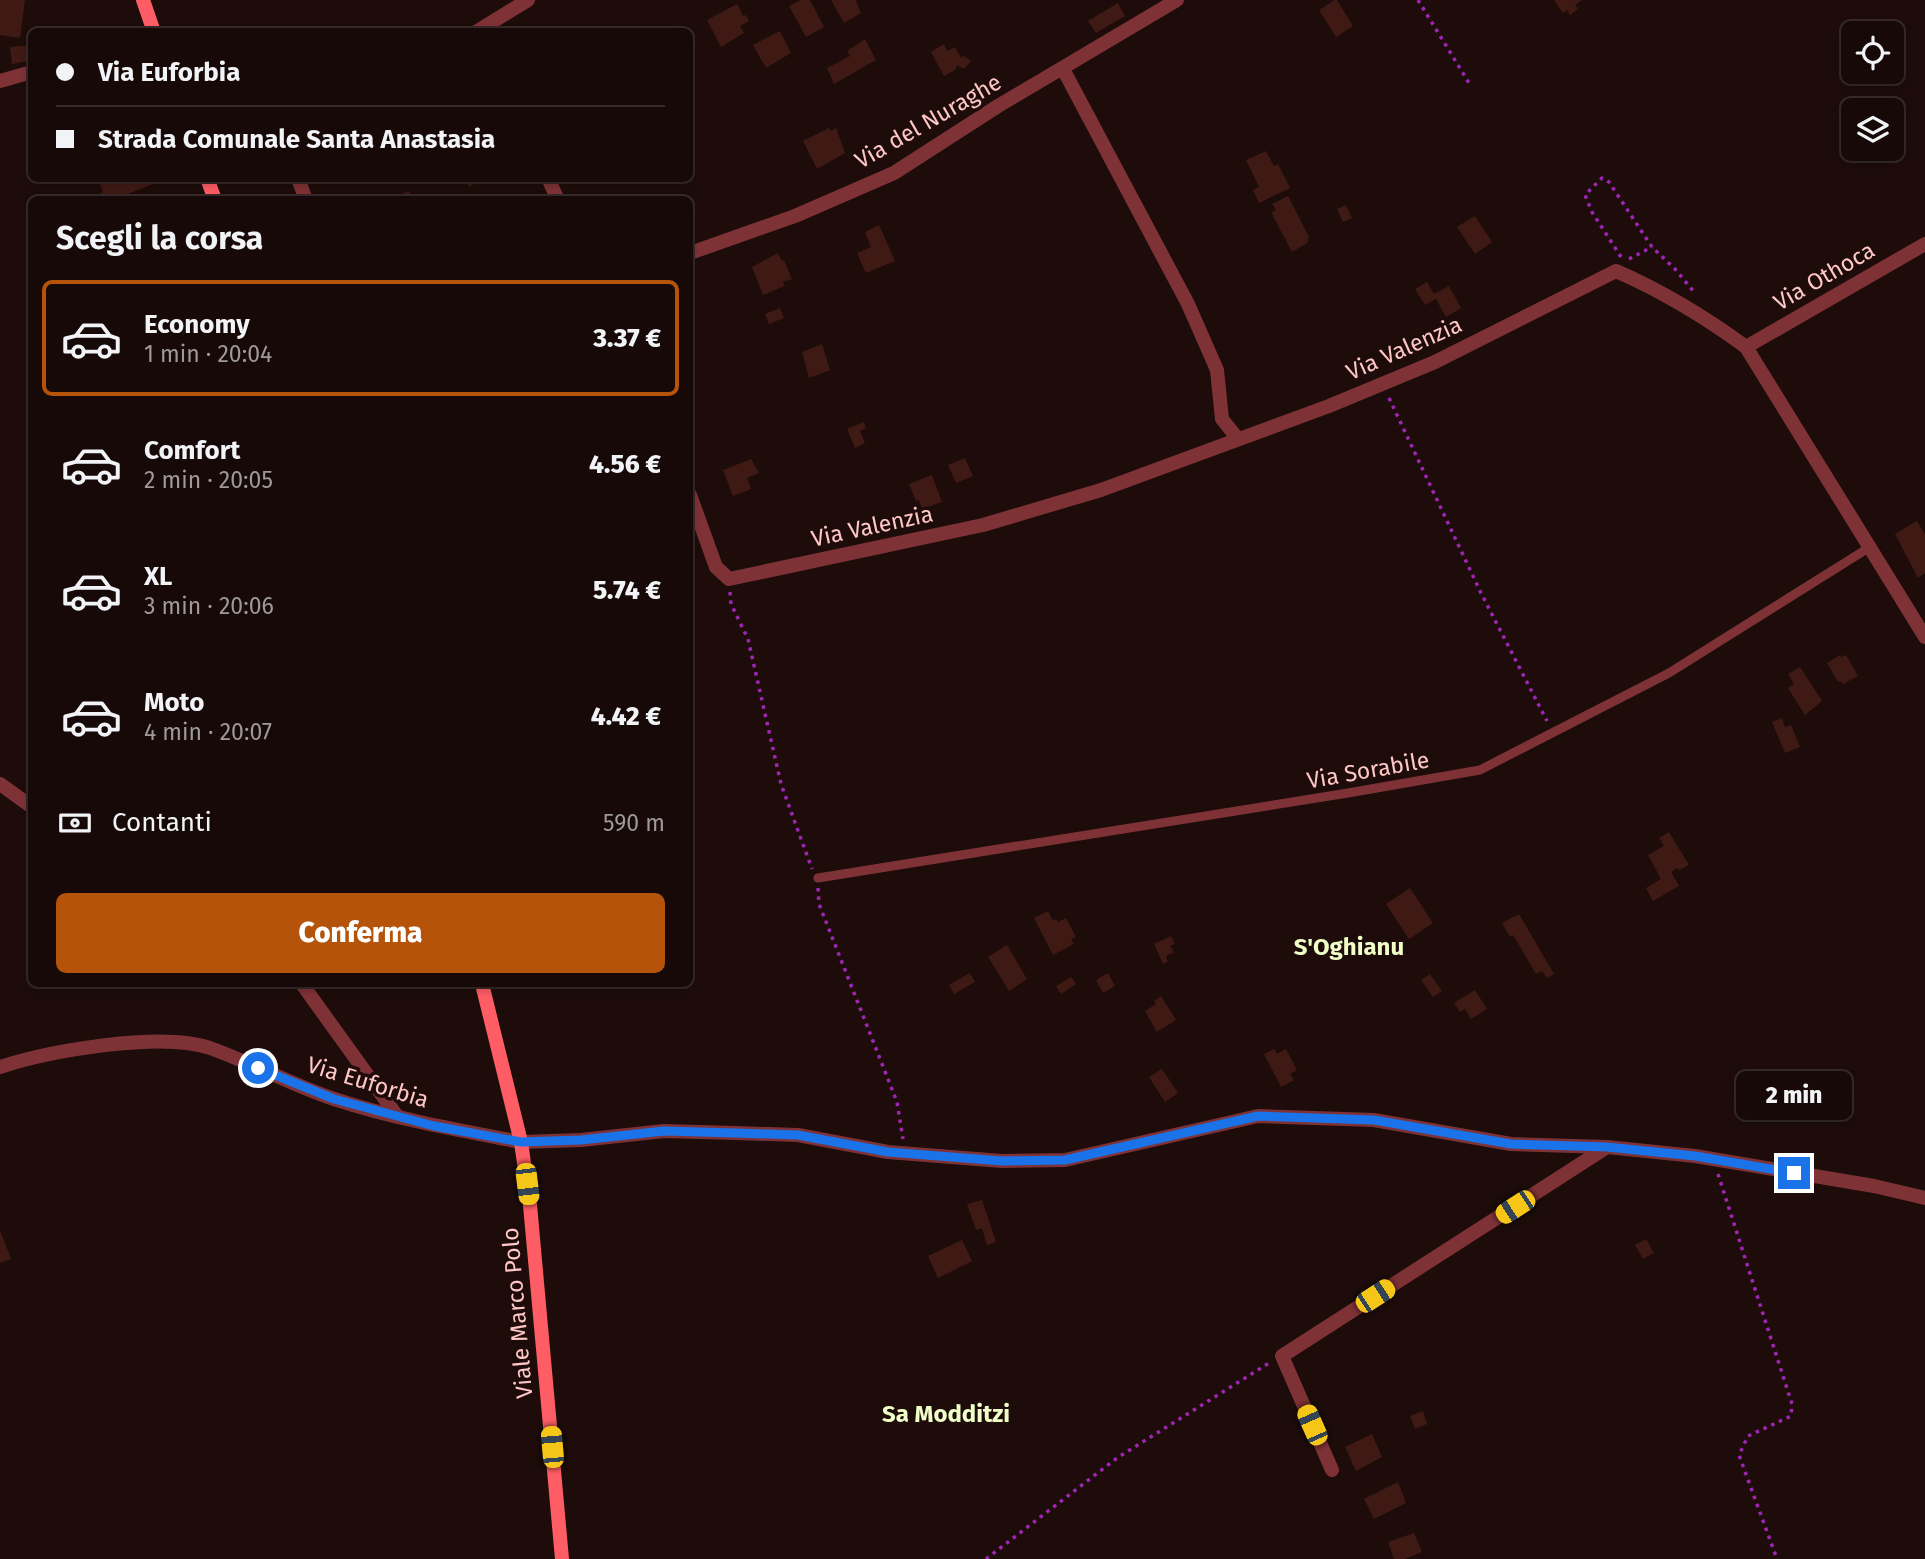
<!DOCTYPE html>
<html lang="it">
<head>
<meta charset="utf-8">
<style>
	body { margin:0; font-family:"Fira Sans",sans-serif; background:#231716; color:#f1f3f6; height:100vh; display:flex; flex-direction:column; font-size:26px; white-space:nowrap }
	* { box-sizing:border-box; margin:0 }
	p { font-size:23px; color:#9e9a9c }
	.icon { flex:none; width:38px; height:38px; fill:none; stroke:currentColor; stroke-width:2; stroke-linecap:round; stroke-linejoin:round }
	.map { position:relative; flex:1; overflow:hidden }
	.panel { position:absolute; left:28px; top:196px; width:665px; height:791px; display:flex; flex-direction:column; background:#160908; border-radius:10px; box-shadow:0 4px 10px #0003,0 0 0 2px #352a29 }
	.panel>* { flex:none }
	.hud { position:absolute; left:28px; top:28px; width:665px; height:154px; border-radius:10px; box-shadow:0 4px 10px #0003,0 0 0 2px #352a29; display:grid; align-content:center; height:154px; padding:0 28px; background:#160908 }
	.buttons { position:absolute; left:1841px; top:21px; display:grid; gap:14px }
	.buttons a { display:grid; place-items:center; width:63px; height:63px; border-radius:10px; background:#160908; box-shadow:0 4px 10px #0003,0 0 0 2px #352a29; font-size:35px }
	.end { position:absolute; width:32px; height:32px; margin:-16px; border:9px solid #1a73e8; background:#fff; box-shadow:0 0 0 4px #fff }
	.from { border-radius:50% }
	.bubble { position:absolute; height:49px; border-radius:10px; background:#160908; box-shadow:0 4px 10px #0003,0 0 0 2px #352a29; font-size:23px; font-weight:800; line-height:49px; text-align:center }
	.car { position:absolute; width:21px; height:42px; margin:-21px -10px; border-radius:9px; box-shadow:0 0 5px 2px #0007; background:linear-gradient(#f5c518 24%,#345 0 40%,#f5c518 0 76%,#345 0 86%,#f5c518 0) }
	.hud b { display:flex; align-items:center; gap:24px; height:66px; font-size:26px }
	.hud b+b { border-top:2px solid #352a29 }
	.hud i { width:18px; height:18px; background:#f1f3f6 }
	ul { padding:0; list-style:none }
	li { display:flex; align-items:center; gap:21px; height:116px; margin:0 14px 10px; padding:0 14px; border:4px solid transparent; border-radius:10px }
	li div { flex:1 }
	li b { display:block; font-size:26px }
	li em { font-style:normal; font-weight:800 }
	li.selected { border-color:#b45309 }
	li>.icon { width:63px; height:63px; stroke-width:1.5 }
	h2 { padding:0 28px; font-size:32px; line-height:84px }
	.pay { display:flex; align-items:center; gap:18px; height:77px; padding:0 28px; font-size:26px }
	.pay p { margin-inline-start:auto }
	.action { display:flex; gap:14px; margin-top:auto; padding:14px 28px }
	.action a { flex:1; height:80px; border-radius:10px; background:#b45309; color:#fff; font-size:28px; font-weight:800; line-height:80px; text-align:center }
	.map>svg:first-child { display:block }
</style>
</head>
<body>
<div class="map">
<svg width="1925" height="1559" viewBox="0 0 1925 1559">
	<rect width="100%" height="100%" fill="#1d0c0a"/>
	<g fill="#3f1a15">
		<path d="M0,0H25L20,38L0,35Z"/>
		<path d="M801,0H810L824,27L806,37L789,6Z"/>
		<path d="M831,0H856L861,13L844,23Z"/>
		<path d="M1335,0H1337L1353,26L1336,37L1319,10Z"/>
		<path d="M1554,0H1582L1575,5L1578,9L1570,15L1567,10L1563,13Z"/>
		<path d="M1118,3L1125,16L1096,33L1088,21Z"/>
		<path d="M737,4L743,16L746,15L749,21L740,26L744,33L721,47L707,20Z"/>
		<path d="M679,25L683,32H668Z"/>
		<path d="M780,31L791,53L766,68L753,45Z"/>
		<path d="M865,39L876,60L834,84L827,68L850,56L847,51Z"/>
		<path d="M944,44L947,51L955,47L961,58L964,56L971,61L964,69L957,65L955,70L944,76L931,52Z"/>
		<path d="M32,45V60L12,64L10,47Z"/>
		<path d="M829,128L831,131L836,128L845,153L817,169L803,141Z"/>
		<path d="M1266,151L1274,166L1278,164L1290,188L1259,203L1253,190L1259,187L1246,160Z"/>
		<path d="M98,178H154L155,183L113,200H101L99,194L103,192Z"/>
		<path d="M465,178H480L469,187Z"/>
		<path d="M409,191L413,200H398L397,196Z"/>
		<path d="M1288,196L1309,237L1307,243L1292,252L1271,212L1276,210L1272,204Z"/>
		<path d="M1346,205L1352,218L1343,222L1337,209Z"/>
		<path d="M1475,216L1492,242L1475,254L1457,227Z"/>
		<path d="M879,225L895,261L866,273L857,253L871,247L865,232Z"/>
		<path d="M778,253L782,261L784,260L792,279L783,282L784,286L763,295L752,267Z"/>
		<path d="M1427,282L1434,294L1449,286L1461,308L1446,317L1436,299L1425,305L1415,289Z"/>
		<path d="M780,308L784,318L769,324L765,314Z"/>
		<path d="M822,344L830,370L809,378L802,352Z"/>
		<path d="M864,422L866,428L860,431L865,443L855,448L847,429Z"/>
		<path d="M965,458L973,476L956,483L948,465Z"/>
		<path d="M751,459L759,473L747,478L751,489L733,496L723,470Z"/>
		<path d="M932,475L942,502L922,509L919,500L916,501L909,484Z"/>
		<path d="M1917,521L1925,534V573L1918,578L1895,534Z"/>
		<path d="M1840,655L1841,657L1846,655L1858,676L1843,684L1840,681L1838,682L1827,663Z"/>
		<path d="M1800,667L1822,701L1805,715L1788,688L1794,684L1788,674Z"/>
		<path d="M1782,718L1785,727L1791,725L1800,747L1785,753L1772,722Z"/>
		<path d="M1669,832L1689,865L1679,870L1677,868L1671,872L1679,886L1653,901L1646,888L1661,879L1648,855L1664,846L1659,838Z"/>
		<path d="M1410,888L1433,923L1409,939L1386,904Z"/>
		<path d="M1048,911L1053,921L1056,919L1058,922L1066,918L1076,937L1071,939L1074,944L1053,955L1034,918Z"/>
		<path d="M1519,914L1554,974L1547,978L1542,971L1536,974L1513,935L1510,937L1502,923Z"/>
		<path d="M1171,936L1175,944L1170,946L1174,952L1166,956L1168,962L1163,964L1154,944Z"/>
		<path d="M1007,945L1027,979L1009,991L988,957Z"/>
		<path d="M970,973L975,982L954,994L949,985Z"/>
		<path d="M1108,973L1115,986L1103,993L1096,980Z"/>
		<path d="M1430,974L1442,991L1433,997L1421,980Z"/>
		<path d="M1071,977L1076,984L1061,994L1056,986Z"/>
		<path d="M1475,990L1487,1009L1471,1019L1465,1009L1460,1012L1454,1003Z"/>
		<path d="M1161,996L1176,1020L1157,1032L1145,1011L1156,1004L1154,1001Z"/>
		<path d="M1274,1049L1277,1054L1286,1049L1297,1070L1290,1074L1294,1080L1281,1087L1264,1054Z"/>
		<path d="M1162,1069L1178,1093L1165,1102L1149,1077Z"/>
		<path d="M982,1200L996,1242L987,1245L982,1228L976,1230L967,1204Z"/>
		<path d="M0,1230L11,1259L0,1263Z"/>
		<path d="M1646,1239L1654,1253L1643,1259L1635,1245Z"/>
		<path d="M962,1240L972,1261L938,1278L928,1256Z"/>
		<path d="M1423,1411L1427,1424L1415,1429L1410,1416Z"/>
		<path d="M1372,1434L1382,1457L1356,1471L1345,1447Z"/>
		<path d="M1398,1482L1406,1503L1374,1519L1364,1499Z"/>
		<path d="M1414,1533L1422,1552L1405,1559H1394L1388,1542Z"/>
	</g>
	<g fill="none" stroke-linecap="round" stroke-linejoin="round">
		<g stroke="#9f25b3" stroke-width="3.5" stroke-dasharray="3.5 5" stroke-linecap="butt">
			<path d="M1418,0L1469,83"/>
			<path d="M1621,257L1592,212L1585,195L1602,178L1609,182L1652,247L1675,269L1695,293"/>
			<path d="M1629,259L1652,247"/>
			<path d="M1389,398L1481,593L1547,721"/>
			<path d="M730,592L731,604L748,639L781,784L812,869"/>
			<path d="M818,888L819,904L897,1102L903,1139"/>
			<path d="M1718,1174L1792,1404L1791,1416L1748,1436L1739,1455L1777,1559"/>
			<path d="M986,1559L1117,1458L1269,1363"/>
		</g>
		<path stroke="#7f3236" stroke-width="9" d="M818,878L1348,793L1480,770L1669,673L1870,547"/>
		<g stroke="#7f3236" stroke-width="14">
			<path d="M476,32L528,0"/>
			<path d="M1063,69L1188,304L1217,370L1222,419L1238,439"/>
			<path d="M0,81L32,72"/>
			<path d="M298,178L306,200"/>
			<path d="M548,178L558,200"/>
			<path d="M690,253L795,216L894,173L998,106L1177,0"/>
			<path d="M1746,347L1925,244"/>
			<path d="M690,495L716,567L729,579L983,525L1101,490L1329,406L1435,362L1616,271C1662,291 1705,317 1746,347L1925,637"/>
			<path d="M0,784L32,807"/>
			<path d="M302,984L397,1116"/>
			<path d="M521,1142L581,1140L664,1131L736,1133L798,1135L888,1152L1002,1161L1065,1160L1258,1116L1374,1120L1511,1144L1607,1147L1695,1156L1874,1186L1925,1198"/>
			<path d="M1332,1470L1282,1356L1607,1147"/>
		</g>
		<path stroke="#7f3236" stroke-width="14" d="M0,1067C49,1051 161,1031 210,1048C252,1063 292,1085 334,1099C395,1119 458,1130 521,1142"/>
		<g stroke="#ff5d66" stroke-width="14">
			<path d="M143,0L154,32"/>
			<path d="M207,178L215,200"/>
			<path d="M482,984L521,1142L530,1205L562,1559"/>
		</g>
	</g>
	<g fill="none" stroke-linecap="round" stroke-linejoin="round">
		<path stroke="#1a73e8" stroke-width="9" d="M258,1068L334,1099L434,1126L521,1142L581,1140L664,1131L736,1133L798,1135L888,1152L1002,1161L1065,1160L1258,1116L1374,1120L1511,1144L1607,1147L1695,1156L1794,1173"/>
	</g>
	<g text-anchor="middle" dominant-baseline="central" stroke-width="7" stroke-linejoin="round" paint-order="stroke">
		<g font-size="23" fill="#ffc7c6" stroke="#1d0c0a">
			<text transform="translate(928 121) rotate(-30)">Via del Nuraghe</text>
			<text transform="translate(1824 276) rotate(-30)">Via Othoca</text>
			<text transform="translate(1404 348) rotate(-24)">Via Valenzia</text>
			<text transform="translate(872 526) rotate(-12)">Via Valenzia</text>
			<text transform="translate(1368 770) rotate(-10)">Via Sorabile</text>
			<text transform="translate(368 1082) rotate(17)">Via Euforbia</text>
			<text transform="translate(517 1313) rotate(-95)">Viale Marco Polo</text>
		</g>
		<g font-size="24" font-weight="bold" fill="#f0ffc8" stroke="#1d0c0a">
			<text x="1349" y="947">S'Oghianu</text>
			<text x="946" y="1414">Sa Modditzi</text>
		</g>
	</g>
</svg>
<div class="buttons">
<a><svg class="icon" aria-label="locate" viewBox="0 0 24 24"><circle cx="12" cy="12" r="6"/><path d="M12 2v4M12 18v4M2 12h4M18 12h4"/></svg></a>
<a><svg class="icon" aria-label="layers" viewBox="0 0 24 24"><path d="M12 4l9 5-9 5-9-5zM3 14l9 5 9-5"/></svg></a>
</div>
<i class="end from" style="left:258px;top:1068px"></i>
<i class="end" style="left:1794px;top:1173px"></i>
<div class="bubble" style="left:1736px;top:1071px;width:116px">2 min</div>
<i class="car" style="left:527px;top:1184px;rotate:173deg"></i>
<i class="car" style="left:1515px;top:1207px;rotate:237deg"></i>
<i class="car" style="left:1375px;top:1296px;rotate:57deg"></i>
<i class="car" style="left:1312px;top:1425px;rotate:336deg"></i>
<i class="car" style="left:552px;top:1447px;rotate:355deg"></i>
<div class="hud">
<b><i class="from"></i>Via Euforbia</b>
<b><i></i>Strada Comunale Santa Anastasia</b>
</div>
<section class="panel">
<h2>Scegli la corsa</h2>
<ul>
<li class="selected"><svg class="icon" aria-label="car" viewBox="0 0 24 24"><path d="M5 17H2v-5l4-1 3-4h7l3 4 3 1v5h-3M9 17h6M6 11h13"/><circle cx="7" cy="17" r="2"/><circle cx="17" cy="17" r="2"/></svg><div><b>Economy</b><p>1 min · 20:04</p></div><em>3.37 €</em></li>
<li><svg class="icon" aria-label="car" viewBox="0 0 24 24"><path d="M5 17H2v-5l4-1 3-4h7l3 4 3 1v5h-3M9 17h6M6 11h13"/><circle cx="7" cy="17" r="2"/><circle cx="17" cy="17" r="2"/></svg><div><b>Comfort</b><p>2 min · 20:05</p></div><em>4.56 €</em></li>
<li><svg class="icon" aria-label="car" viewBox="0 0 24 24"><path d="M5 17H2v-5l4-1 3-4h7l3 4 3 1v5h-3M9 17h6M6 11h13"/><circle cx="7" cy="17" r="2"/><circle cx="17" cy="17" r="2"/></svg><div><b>XL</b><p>3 min · 20:06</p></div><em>5.74 €</em></li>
<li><svg class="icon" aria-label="car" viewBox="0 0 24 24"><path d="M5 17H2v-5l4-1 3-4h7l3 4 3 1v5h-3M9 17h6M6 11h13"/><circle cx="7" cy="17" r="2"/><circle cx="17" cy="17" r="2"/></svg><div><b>Moto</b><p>4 min · 20:07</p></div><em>4.42 €</em></li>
</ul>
<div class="pay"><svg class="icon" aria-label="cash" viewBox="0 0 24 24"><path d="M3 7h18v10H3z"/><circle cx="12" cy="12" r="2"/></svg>Contanti<p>590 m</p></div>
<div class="action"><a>Conferma</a></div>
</section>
</div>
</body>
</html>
